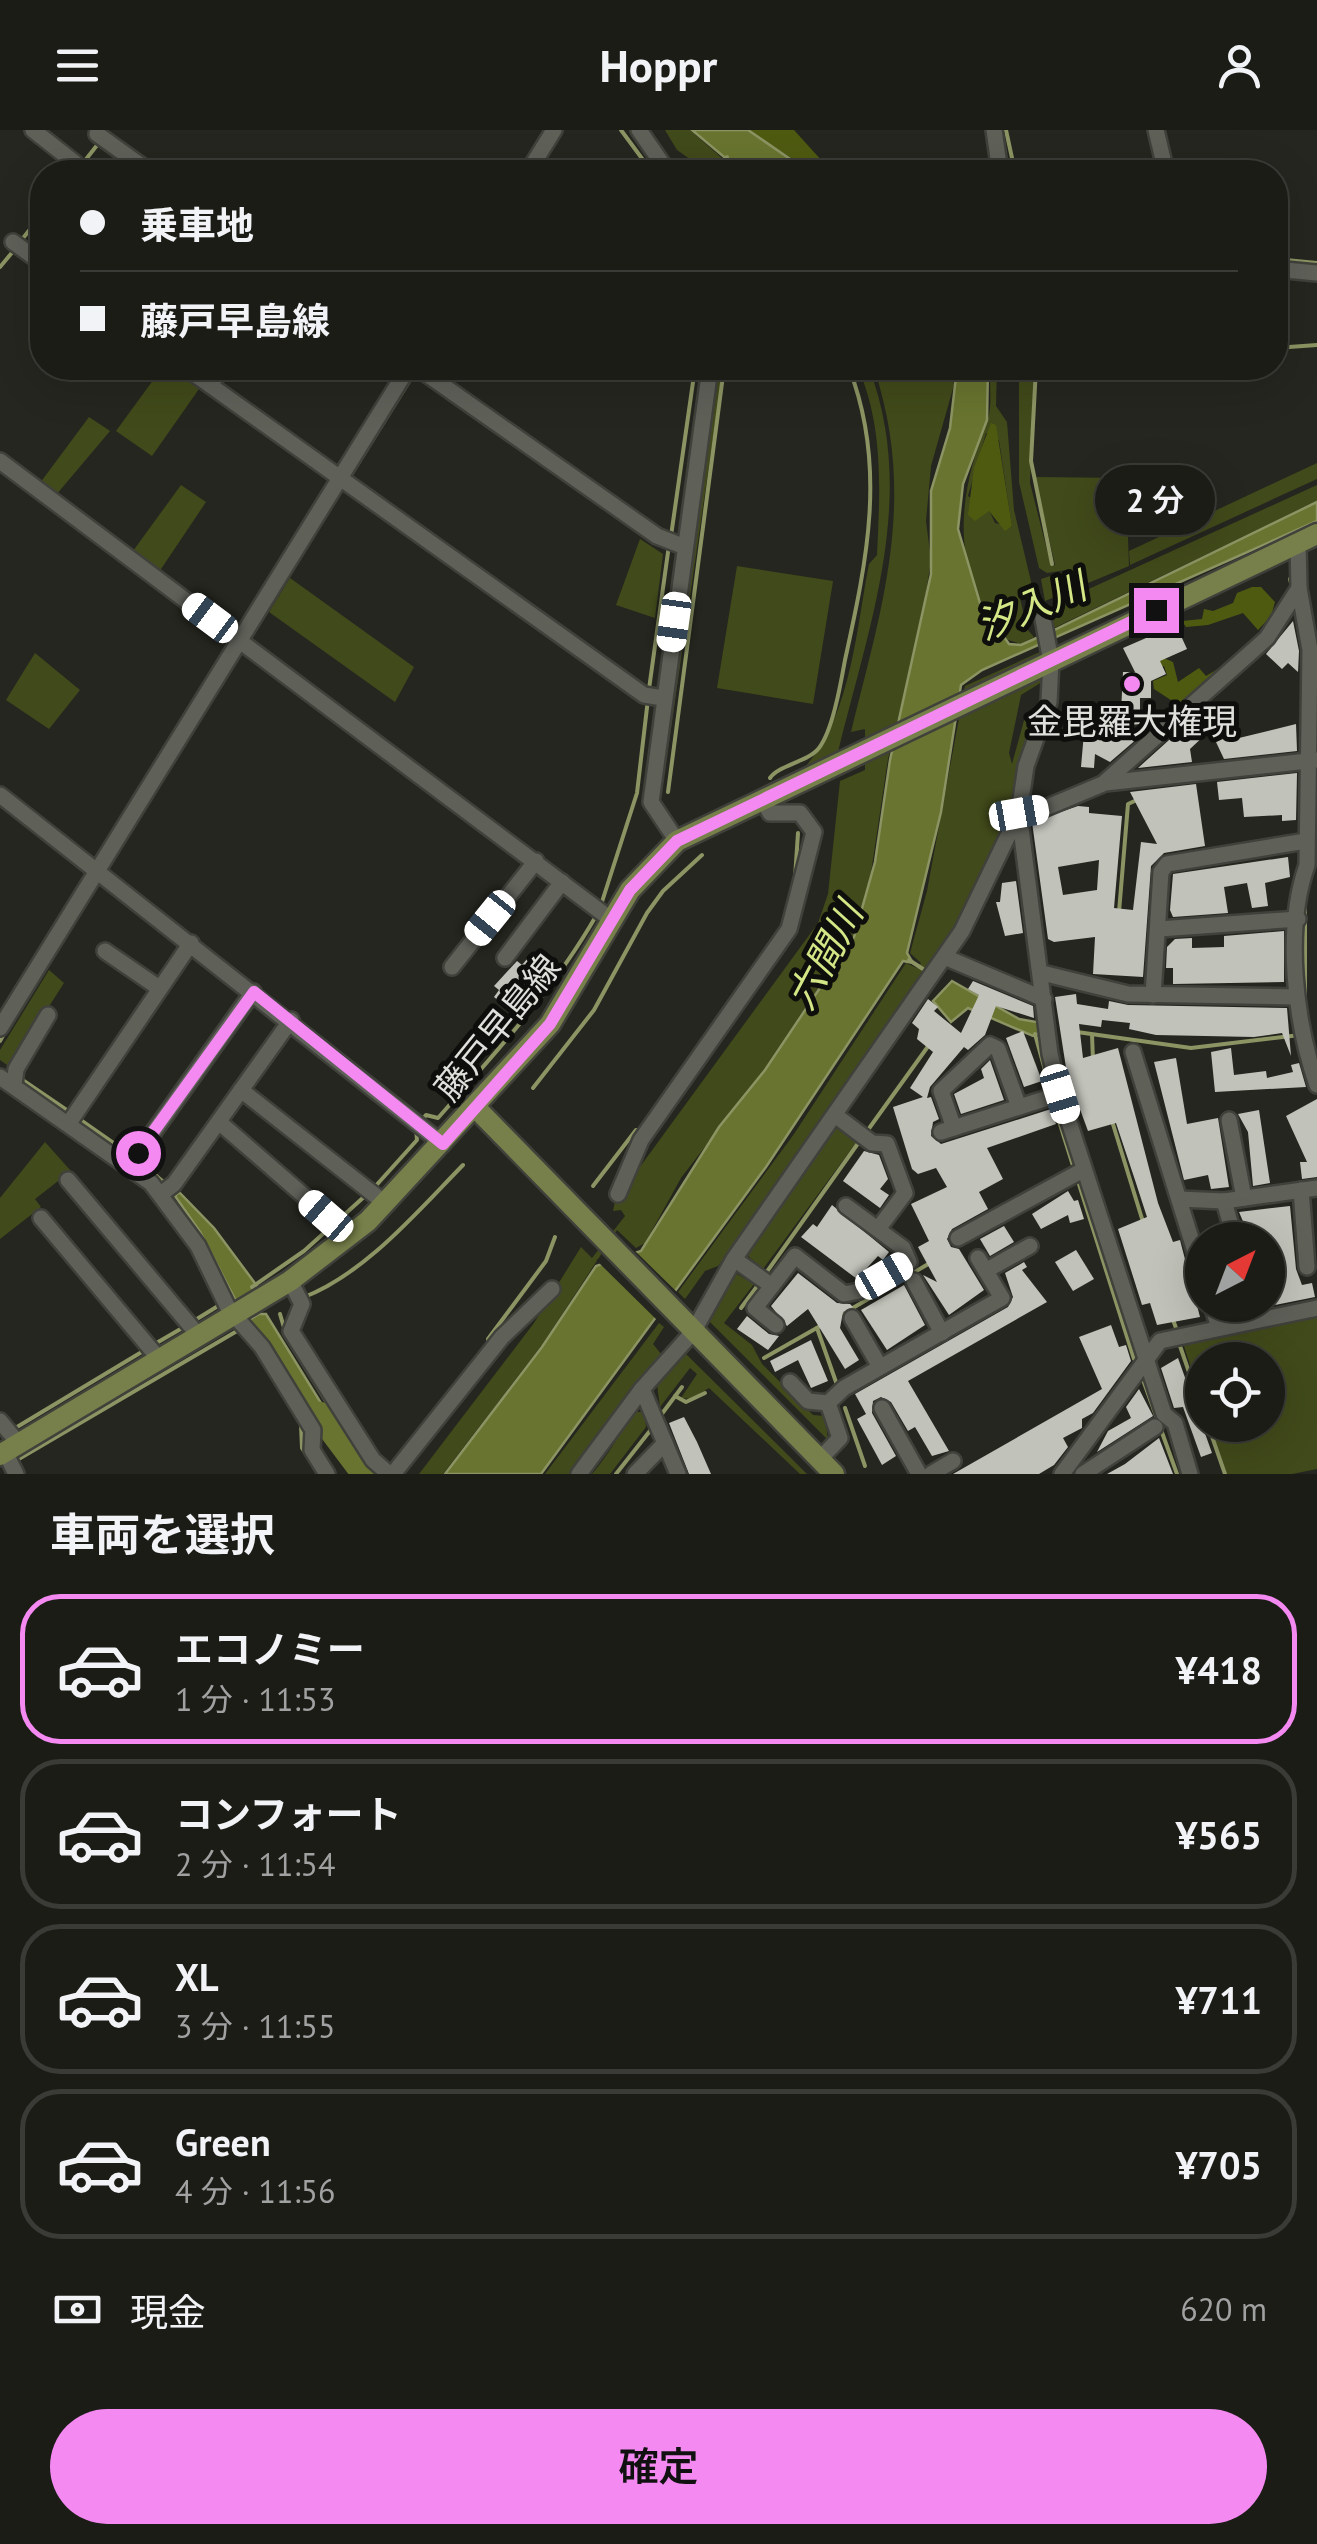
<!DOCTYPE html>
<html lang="ja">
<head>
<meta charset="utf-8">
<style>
	body { margin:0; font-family:"PT Sans","Noto Sans JP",sans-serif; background:#252520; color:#f1f3f6; height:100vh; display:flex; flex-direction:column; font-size:38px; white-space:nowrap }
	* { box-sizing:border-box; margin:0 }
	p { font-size:32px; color:#a0a1a1 }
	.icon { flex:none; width:55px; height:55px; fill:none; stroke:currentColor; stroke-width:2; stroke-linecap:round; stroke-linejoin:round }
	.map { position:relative; height:1344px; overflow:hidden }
	.details { display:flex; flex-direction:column; background:#1c1c17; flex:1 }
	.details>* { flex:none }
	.hud { position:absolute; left:30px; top:30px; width:1258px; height:220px; border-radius:40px; box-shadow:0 10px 40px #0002,0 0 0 2px #3a3a36; display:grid; align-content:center; height:220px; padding:0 50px; background:#1c1c17 }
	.needle { width:65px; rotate:42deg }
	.controls { position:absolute; left:1185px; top:1092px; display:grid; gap:20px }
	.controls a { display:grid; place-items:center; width:100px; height:100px; border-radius:50%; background:#1c1c17; box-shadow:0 10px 40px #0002,0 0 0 2px #3a3a36; font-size:50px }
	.end { position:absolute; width:45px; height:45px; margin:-22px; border:12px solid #f489f1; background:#111; box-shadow:0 0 0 5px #111 }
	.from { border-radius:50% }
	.bubble { position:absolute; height:70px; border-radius:35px; background:#1c1c17; box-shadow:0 10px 40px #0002,0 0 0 2px #3a3a36; font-size:32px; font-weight:600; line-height:70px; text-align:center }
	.car { position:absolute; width:30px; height:60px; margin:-30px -15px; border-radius:12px; box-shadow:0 0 8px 2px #0007; background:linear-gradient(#fff 24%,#345 0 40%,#fff 0 76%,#345 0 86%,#fff 0) }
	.hud b { display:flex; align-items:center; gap:35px; height:95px; font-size:38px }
	.hud b+b { border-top:2px solid #3a3a36 }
	.hud i { width:25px; height:25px; background:#f1f3f6 }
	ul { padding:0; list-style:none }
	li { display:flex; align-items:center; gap:30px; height:150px; margin:0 20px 15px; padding:0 30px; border:5px solid #3a3a36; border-radius:40px }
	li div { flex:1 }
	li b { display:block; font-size:38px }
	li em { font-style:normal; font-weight:600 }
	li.on { border-color:#f489f1 }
	li>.icon { width:90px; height:90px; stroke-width:1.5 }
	h2 { padding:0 50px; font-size:45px; line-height:120px }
	.pay { display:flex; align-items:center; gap:25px; height:110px; padding:0 50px; font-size:38px }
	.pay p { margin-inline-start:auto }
	.action { display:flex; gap:20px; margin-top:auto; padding:20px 50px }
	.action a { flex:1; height:115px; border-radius:60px; background:#f489f1; color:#111; font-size:40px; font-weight:600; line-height:115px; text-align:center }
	header { display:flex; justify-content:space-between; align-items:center; height:130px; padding:0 50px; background:#1c1c17; font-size:45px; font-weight:600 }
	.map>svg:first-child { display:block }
</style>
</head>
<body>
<header><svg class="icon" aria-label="menu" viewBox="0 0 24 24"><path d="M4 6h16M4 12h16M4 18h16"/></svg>Hoppr<svg class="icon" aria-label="person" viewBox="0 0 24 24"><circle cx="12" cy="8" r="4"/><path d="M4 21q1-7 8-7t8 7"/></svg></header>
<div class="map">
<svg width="1317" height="1344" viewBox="0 0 1317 1344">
	<rect width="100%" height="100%" fill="#25261f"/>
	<g fill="#414a1a" fill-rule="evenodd">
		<path d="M665,0H690L723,29L708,42L677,20Z"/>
		<path d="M162,238H171L199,259L152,326L116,301Z"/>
		<path d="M716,238H723L665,640L660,638Z"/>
		<path d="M858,238H869C918,366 869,495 838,622L804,638C851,587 856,500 869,434L877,425C880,362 884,297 858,238Z"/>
		<path d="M874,238H951L954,255L931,336L926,391L931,430L922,489L888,629L869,756L853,806L764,940L681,1048L645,1113L636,1118L617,1100L542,1215L443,1344H419L534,1193L581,1117L592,1128L625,1086L621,1080L613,1081L615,1071L818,793L828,764L840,651L865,640V599L851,602C883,473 917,369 874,238Z"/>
		<path d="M990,238H997L996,276L1007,292L1014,380L1034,464L1020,468L1027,499L1034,507L1021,514L1005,509C949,439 957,369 987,291C993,277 989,253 990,238ZM986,303L999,310L1012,397L995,393L989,380L968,366Z"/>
		<path d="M1019,238L1034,239L1030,353L1051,436L1055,435L1035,347L1126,348L1129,436L1045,471L1041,449L1072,439L1047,443L1039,438L1019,352Z"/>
		<path d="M89,287L110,301L56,365L40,353Z"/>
		<path d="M1317,333V349L1130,435L1129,421Z"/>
		<path d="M181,355L206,372L159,442L133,421Z"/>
		<path d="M1317,355V371L1052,499L1047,478Z"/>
		<path d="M640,409L663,424L655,488L616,475Z"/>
		<path d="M737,436L833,451L813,574L717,558Z"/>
		<path d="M290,448L414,537L395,572L269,482Z"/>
		<path d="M1042,521V552L1021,565L1009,623L1012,634L1026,583L1035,580L1017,640L1012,685L996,710L951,809L757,1085L718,1136L705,1141L685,1169L678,1162L794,1004L906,833L917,838L921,833L910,823L927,761L965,556Z"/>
		<path d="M35,523L80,560L49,599L6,570Z"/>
		<path d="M49,840L64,853L10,937L0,930V920Z"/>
		<path d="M837,997L858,1010L763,1139L748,1126L751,1117Z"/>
		<path d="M45,1012L71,1041L35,1069L41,1077L0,1109V1068Z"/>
		<path d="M735,1143L754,1154L724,1193L752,1215L762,1234L813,1285L825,1286L828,1310L708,1190Z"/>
		<path d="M1317,1184V1339L1292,1344H1227L1210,1295H1268V1230H1202V1272L1182,1210Z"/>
		<path d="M659,1193L664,1197L653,1214L661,1224L571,1344H545Z"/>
		<path d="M685,1223L793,1330L807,1344H800L709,1258L691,1269L681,1268L697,1244L690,1238L660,1277L657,1254Z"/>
		<path d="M636,1282H645L646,1297L610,1344H592C610,1323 620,1302 636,1282Z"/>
	</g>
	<g fill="#4f5a11">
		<path d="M749,0H794L832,42H812Z"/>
		<path d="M991,293L996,295L1012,396L1005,401L989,381L975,391L968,385L974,338Z"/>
		<path d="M1252,457H1261L1275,472L1271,486L1258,500L1243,483L1208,495L1186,497L1182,491L1202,489L1204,479L1213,481L1233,473L1237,463Z"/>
		<path d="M1159,526L1173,532L1178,552L1199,538L1206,546L1221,537L1227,541L1183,578L1154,559L1153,551L1167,545L1164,536L1157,539Z"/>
	</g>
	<g fill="#68742f" stroke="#8c9463" stroke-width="2.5">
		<path d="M692,0H748L809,42H742Z"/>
		<path d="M957,238H988L987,290L963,354L958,399L980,473L1009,514L1021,515L1052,501L1317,372V391L982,540L961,555L941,682L907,823L913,833L903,831L766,1037L541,1344H445L542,1217L596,1136L641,1121L719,997L765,940L854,807L875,732L890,630L931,444V361L950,298Z"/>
		<path d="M952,851L1019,889L1042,893V902L1033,906L968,878L951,892L933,871Z"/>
		<path d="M179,1062L214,1098L260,1160L237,1173L200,1102L175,1066Z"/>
		<path d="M259,1184H266L342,1307L329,1315L249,1190Z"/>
	</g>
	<path fill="#25261f" d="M633,1119L681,1166L661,1194L596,1130Z"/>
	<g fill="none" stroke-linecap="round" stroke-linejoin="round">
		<g stroke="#8c9463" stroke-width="4">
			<path d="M621,0L652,42"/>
			<path d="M1006,0L1015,42"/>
			<path d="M719,36L727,27"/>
			<path d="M76,42L98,14L137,42"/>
			<path d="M20,112L42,84"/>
			<path d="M1275,129L1317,133"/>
			<path d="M0,137L15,119"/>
			<path d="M1275,218L1317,215"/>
			<path d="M1036,238L1031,331L1052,434"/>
			<path d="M349,348L415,242"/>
			<path d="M671,406L695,238"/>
			<path d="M1290,449L1291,453"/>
			<path d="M649,559L669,415"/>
			<path d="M770,648C779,635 808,632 819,618C833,600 841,552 845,530C867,430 887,336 849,238"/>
			<path d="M668,662L724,238"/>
			<path d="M795,748L798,703"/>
			<path d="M1305,771V872"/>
			<path d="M600,778L637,663L648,569"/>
			<path d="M1119,782L1128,674L1139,669"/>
			<path d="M909,830L923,839"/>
			<path d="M1077,902L1191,918L1300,905"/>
			<path d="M1035,904L1051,962"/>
			<path d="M1092,905L1093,930"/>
			<path d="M0,911L6,900"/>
			<path d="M21,949L71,983"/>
			<path d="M533,958L594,880L647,783L663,761L702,725"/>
			<path d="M1053,972L1074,1039"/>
			<path d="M79,989L132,1026"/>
			<path d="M422,990L426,985L438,988C495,923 553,861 596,786"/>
			<path d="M1112,991L1143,1092"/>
			<path d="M865,1004L929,915"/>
			<path d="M140,1032L167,1055"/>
			<path d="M1077,1048L1134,1229"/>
			<path d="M593,1056L636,1000H641"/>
			<path d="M372,1060L417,1010L416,998"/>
			<path d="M766,1143L859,1012"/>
			<path d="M252,1157L304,1121L365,1066"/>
			<path d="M302,1168C365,1144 417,1082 463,1035"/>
			<path d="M741,1178L761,1151"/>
			<path d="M280,1184L287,1208"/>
			<path d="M839,1186L930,1133"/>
			<path d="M1172,1187L1176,1198"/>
			<path d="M192,1192L218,1176"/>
			<path d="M817,1198L836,1252"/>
			<path d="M1179,1213L1202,1280"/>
			<path d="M153,1215L184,1197"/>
			<path d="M489,1217L488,1209L546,1131L555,1107"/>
			<path d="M297,1224L366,1336L376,1344"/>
			<path d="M764,1228L822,1195"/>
			<path d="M1142,1247L1177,1344"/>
			<path d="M675,1266L686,1272L705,1263"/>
			<path d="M845,1278L865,1336"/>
			<path d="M661,1285L682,1257"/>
			<path d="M301,1294L302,1318L308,1327"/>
			<path d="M1208,1295L1225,1344"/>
			<path d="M12,1300L145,1220"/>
			<path d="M17,1330L237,1201"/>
			<path d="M616,1344L653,1297"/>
		</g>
		<path stroke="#68742f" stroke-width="25" d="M319,1284L364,1344"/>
	</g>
	<g fill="#c1c3ba" fill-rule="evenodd">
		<path d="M1293,491L1299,521L1298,542L1288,533L1282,539L1266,524Z"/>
		<path d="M1176,495L1187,519L1160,531L1166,544L1151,551V568H1140V594L1131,595L1138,608L1110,632L1095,624L1094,638L1081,637L1086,580L1121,582L1123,542H1135L1123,518Z"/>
		<path d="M1199,583L1204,588L1198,594L1207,603L1190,619L1192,632L1138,638Z"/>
		<path d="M1296,594L1297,621L1224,629L1216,612L1237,603L1239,608Z"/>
		<path d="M1297,643L1296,690L1282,691V685L1244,687L1242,668L1219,670L1217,652Z"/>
		<path d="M1196,654L1205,716L1164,723L1151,736L1143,847L1093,844L1095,807L1054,812L1048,809L1032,692L1078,676L1089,677V683L1122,686L1114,778L1133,780L1141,712L1157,714L1130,662ZM1099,730L1097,760L1063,765L1058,737Z"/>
		<path d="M1288,727L1290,747L1265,753L1268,776L1252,778L1247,753L1224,757L1228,783L1173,787L1170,780L1173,744Z"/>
		<path d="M1016,751L1023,803L1005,806L996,772H1000L1002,753Z"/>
		<path d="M1284,801V852L1173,854V838H1166L1167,817L1175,809L1192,808V818L1224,817V806Z"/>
		<path d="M532,823L546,834L510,880L494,867L499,860L494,856L517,831L522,835Z"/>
		<path d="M973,851L1033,876L1034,888L996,876L985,905L968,920L964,917L930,957L927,968L931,967L939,989L933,992L931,1006L941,1014L1051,979L1056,994L987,1018L1003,1049L979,1062L988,1079L952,1099L947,1109L951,1117L959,1119L984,1160L949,1185L923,1145L937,1152L918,1117L929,1111L911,1074L947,1057L936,1038L918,1044L912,1039L893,977L923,967L910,958L933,922L917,909L919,899L912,893L928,869L938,877L934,881L961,903L979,865L968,859Z"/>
		<path d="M1076,864L1077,874L1108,879L1109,871L1128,875L1287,878L1291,926L1282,903L1254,907L1156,905L1129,899L1130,893L1102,890L1101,897L1079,894L1083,928L1118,918L1158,1073L1173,1112L1180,1110L1200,1187L1157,1195L1150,1173L1142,1175L1118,1099L1147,1087L1135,1050L1116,993L1088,1001L1067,944L1055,867Z"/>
		<path d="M1023,901L1042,951L1024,957L1006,908Z"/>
		<path d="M1231,918L1234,945L1266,941L1267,948L1293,942L1291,935L1299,933L1306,957L1215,962L1211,922Z"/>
		<path d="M1176,928L1187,994L1218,988L1229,1057L1211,1059L1208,1045L1184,1050L1154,932Z"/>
		<path d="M990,930L1004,970L961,984L954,964L984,948L981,939Z"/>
		<path d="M1317,969V1047L1302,1049L1300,1032H1307L1286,986Z"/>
		<path d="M1259,980L1270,1053L1253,1056L1248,1002L1238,984Z"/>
		<path d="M864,1021L879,1025L888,1049L880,1059L889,1065L880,1078L843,1051Z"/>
		<path d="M1068,1061L1074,1071L1078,1070L1084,1089L1070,1093L1068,1085L1041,1099L1032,1084Z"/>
		<path d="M832,1075L889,1122L883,1130L878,1126L857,1149L801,1107L813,1094L817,1097Z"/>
		<path d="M1290,1076L1296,1139L1302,1155L1312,1153L1315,1167L1270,1176L1268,1110H1251L1239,1082Z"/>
		<path d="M1004,1096L1014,1112L990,1126L980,1109Z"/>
		<path d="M1076,1120L1094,1149L1073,1161L1055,1132Z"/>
		<path d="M1024,1132L1027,1137L1022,1140L1047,1172L908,1251L949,1321L932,1326L915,1297L908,1301L891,1272L881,1267L873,1271L872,1283L896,1326L882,1335L857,1289L866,1284L855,1264L1008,1177L1013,1167L1005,1143Z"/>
		<path d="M798,1143L837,1173L850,1174L853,1177L843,1182L840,1198L859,1230L845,1239L808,1179L787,1196L771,1176Z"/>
		<path d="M904,1155L925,1195L887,1220L861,1180Z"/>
		<path d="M747,1186L769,1204L779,1206L768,1220L737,1199Z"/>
		<path d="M1111,1195L1119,1217L1126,1215L1131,1231L1093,1283L1082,1289V1298L1063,1308L1068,1317L1054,1335L1039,1344H953L1102,1259L1079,1207Z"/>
		<path d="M811,1210L828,1251L811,1258L798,1230L775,1242L770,1231Z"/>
		<path d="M1178,1228L1212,1323L1201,1327L1183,1277L1174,1278L1161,1238Z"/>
		<path d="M1139,1259L1153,1286L1097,1322L1108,1301L1131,1288L1126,1277Z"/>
		<path d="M684,1287L697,1312L711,1344H689L669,1293Z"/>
		<path d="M1159,1308L1173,1344H1107L1125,1334Z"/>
	</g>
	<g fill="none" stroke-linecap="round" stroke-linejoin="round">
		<g stroke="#40413b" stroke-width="20">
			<g id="street">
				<path d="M33,0L75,33"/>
				<path d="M639,0L668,42"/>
				<path d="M994,0L1000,42"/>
				<path d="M1156,0L1166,42"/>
				<path d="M97,4L150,42"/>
				<path d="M528,42L554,0"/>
				<path d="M13,112L42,133"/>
				<path d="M1275,139L1317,143"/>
				<path d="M186,238L644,565L663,568"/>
				<path d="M418,238L657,406L685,417"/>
				<path d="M210,255L222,238"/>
				<path d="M0,331L613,791"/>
				<path d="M1298,412L1299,458L1310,520L1307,735C1284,800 1295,891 1317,955"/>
				<path d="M1105,652L1267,508L1299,458"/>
				<path d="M0,665L443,1014"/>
				<path d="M677,711L651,672L710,238"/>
				<path d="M1159,799L1298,789"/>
				<path d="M105,821L159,858"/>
				<path d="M505,828L562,752"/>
				<path d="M947,828L1044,869"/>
				<path d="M452,837L536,731"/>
				<path d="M1042,843L1128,864L1296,867"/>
				<path d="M1153,865L1161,742L1167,734L1306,711"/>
				<path d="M0,898L408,238"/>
				<path d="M1133,922L1202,1144"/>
				<path d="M0,947L151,1053L198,1116L232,1186"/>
				<path d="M14,955L16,939L48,885"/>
				<path d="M241,960L386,1074"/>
				<path d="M835,985L872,1013L887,1014L905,1063L878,1099"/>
				<path d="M1229,990L1244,1068"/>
				<path d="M219,992L326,1085"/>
				<path d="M69,993L191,813"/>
				<path d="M954,998L941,961L990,915L998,919L1019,977"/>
				<path d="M941,1002L1060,964"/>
				<path d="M130,1035L253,862"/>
				<path d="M68,1050L199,1206"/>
				<path d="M1301,1060L1307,1137"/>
				<path d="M161,1064L174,1054L291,890"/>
				<path d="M618,1064L641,1010L789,799L814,702L800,683H770L762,668"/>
				<path d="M1179,1069L1224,1071L1317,1058"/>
				<path d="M1224,1071L1235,1110"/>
				<path d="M41,1088L160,1230"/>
				<path d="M958,1108L1083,1040"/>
				<path d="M734,1129L772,1156"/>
				<path d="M987,1140L1030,1116"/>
				<path d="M290,1151L302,1174L291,1201L373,1330L389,1344"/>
				<path d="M914,1151L942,1203"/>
				<path d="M1212,1175L1219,1198"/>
				<path d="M234,1185L262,1217L313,1300L312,1320L327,1344"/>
				<path d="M852,1188L880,1237"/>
				<path d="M776,1195L755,1178L795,1126L844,1164L859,1161L909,1132L903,1118L846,1076"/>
				<path d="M790,1252L808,1271L828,1273"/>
				<path d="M642,1259L678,1344"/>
				<path d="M882,1278L919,1344"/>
				<path d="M0,1291L19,1314"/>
				<path d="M5,1322L16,1344"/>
				<path d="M820,1329L840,1308L828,1273L844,1258L1002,1168L978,1128"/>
				<path d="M393,1344L502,1207L552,1159"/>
				<path d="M579,1344L642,1259L693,1202L734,1129L962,801L1019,683L1026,636L1049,572L1051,531L1043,489"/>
				<path d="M635,1344L665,1313"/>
				<path d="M931,1344L953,1331"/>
				<path d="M1062,1344L1160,1211L1317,1178"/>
				<path d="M1083,1344L1155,1297"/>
				<path d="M1190,1344L1175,1293L1164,1284L1060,964L1050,924L1019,683L1043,679L1105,653L1317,630"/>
			</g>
		</g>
		<g stroke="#40413b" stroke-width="25">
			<g id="secondary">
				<path d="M476,978L834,1344"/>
				<path d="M0,1325L290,1151L368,1091L550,894L630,760L677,711L1317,404"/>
			</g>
		</g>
		<use href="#street" stroke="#5f6159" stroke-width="15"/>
		<use href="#secondary" stroke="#77804a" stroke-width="20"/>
	</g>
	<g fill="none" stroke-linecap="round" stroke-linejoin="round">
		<path stroke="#f489f1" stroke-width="12" d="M138,1023L254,862L443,1014L550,894L630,760L677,711L1156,480"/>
	</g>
	<circle fill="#f489f1" stroke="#0e0f0c" stroke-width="4" cx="1132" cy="554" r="10"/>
	<g text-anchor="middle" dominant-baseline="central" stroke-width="10" stroke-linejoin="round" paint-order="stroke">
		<g font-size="35" fill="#dfe0db" stroke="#0e0f0c">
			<text x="1132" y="591">金毘羅大権現</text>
		</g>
		<g font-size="35" fill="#dfe0db" stroke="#0e0f0c">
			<text transform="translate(497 897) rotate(-51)">藤戸早島線</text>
		</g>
		<g font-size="38" font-style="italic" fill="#d4e786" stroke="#0e0f0c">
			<text transform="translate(1031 475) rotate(-23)">汐入川</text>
			<text transform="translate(824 825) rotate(-62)">六間川</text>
		</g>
	</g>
</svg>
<div class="controls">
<a><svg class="needle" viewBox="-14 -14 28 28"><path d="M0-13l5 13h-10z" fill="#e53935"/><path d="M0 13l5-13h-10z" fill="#a0a1a1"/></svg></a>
<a><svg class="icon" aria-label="locate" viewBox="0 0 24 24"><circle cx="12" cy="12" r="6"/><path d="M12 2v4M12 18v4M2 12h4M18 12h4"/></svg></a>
</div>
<i class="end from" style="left:138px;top:1023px"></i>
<i class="end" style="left:1156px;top:480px"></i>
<div class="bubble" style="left:1095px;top:335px;width:120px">2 分</div>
<i class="car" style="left:210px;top:488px;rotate:307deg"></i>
<i class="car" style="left:674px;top:492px;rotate:188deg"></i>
<i class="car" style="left:1019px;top:683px;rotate:80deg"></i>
<i class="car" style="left:490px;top:788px;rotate:219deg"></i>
<i class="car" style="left:1060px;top:964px;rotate:163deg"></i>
<i class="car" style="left:326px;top:1086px;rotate:311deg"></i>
<i class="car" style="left:884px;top:1146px;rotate:60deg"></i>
<div class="hud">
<b><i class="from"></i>乗車地</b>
<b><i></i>藤戸早島線</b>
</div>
</div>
<section class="details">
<h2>車両を選択</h2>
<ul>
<li class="on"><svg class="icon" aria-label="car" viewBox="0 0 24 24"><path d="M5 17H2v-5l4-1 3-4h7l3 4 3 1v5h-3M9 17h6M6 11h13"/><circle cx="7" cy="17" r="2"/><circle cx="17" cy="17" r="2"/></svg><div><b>エコノミー</b><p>1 分 · 11:53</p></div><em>¥418</em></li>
<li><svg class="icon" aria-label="car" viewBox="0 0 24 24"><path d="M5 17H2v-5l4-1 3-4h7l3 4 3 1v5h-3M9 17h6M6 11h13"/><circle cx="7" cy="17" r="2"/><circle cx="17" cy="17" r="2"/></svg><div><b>コンフォート</b><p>2 分 · 11:54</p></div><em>¥565</em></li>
<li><svg class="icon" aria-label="car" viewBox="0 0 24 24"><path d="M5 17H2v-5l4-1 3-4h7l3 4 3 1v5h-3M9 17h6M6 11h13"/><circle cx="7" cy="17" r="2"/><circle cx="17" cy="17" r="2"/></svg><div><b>XL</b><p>3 分 · 11:55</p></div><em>¥711</em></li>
<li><svg class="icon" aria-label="car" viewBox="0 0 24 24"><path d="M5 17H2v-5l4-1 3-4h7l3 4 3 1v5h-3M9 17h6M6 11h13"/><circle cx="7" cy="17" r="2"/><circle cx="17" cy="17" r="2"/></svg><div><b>Green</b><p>4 分 · 11:56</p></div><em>¥705</em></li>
</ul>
<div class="pay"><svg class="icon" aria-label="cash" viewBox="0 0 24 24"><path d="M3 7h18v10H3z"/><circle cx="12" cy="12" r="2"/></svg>現金<p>620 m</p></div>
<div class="action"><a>確定</a></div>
</section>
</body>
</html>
